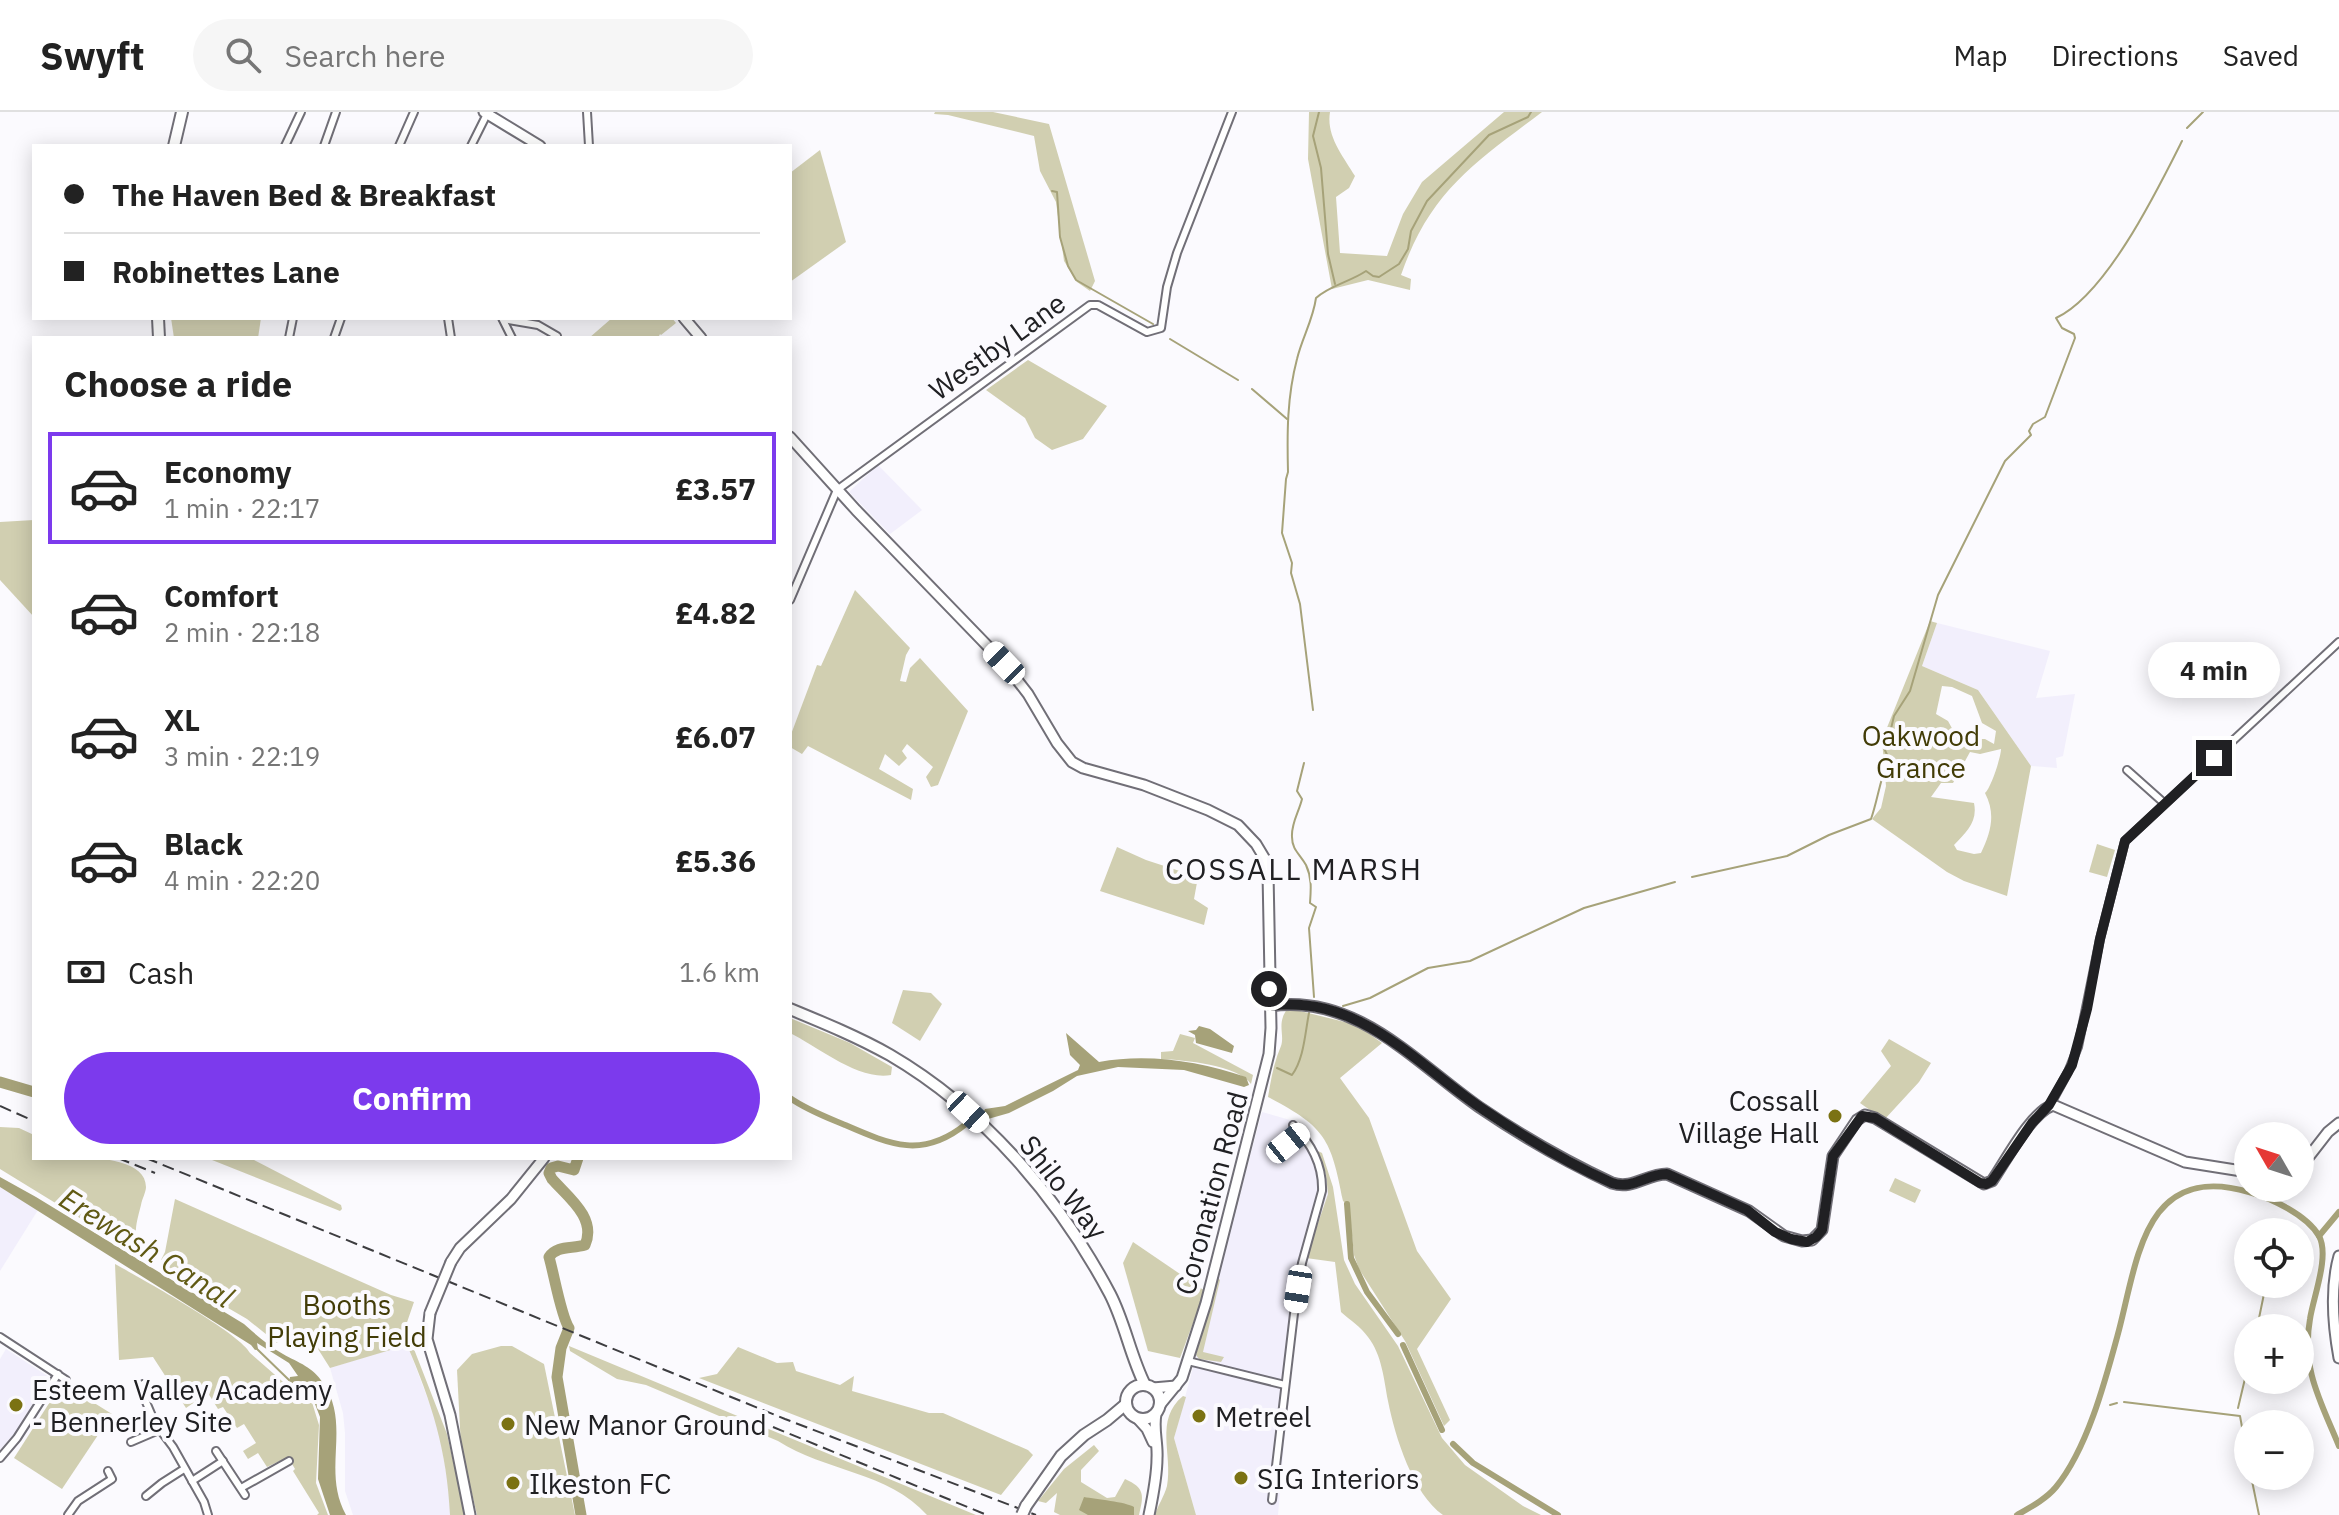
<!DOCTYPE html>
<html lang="en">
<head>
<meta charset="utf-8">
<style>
	body { margin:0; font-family:"IBM Plex Sans",sans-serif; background:#f6f6f6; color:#222; height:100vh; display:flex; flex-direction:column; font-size:30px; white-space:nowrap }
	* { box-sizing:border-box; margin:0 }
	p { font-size:26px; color:#767676 }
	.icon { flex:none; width:44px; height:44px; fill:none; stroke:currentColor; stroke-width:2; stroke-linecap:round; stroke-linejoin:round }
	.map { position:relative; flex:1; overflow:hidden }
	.panel { position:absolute; left:32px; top:224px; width:760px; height:824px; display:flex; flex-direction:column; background:#fff; border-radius:0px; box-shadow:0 4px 20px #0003 }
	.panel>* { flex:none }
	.banner { position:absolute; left:32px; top:32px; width:760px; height:176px; border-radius:0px; box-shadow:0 4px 20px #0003; display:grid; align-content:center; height:176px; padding:0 32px; background:#fff }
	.needle { width:52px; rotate:309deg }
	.tools { position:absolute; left:2234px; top:1010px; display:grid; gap:16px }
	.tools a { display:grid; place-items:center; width:80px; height:80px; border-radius:50%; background:#fff; box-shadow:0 4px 20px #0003; font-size:40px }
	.end { position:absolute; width:36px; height:36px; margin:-18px; border:10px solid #202023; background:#fff; box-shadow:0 0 0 4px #fff }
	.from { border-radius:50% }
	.bubble { position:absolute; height:56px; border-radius:28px; background:#fff; box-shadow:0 4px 20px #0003; font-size:26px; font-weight:700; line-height:56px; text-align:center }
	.car { position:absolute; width:24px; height:48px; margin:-24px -12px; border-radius:10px; box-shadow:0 0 6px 2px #0007; background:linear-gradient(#fff 24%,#345 0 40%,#fff 0 76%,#345 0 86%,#fff 0) }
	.banner b { display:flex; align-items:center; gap:28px; height:76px; font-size:30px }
	.banner b+b { border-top:2px solid #e0e0e0 }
	.banner i { width:20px; height:20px; background:#222 }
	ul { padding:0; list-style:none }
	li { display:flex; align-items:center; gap:24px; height:112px; margin:0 16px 12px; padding:0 16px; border:4px solid transparent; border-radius:0px }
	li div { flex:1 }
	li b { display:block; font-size:30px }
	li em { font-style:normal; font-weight:700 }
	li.selected { border-color:#7c3aed }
	li>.icon { width:72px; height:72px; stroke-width:1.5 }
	h2 { padding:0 32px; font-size:36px; line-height:96px }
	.pay { display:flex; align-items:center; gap:20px; height:88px; padding:0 32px; font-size:30px }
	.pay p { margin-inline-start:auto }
	.primary-button { display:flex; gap:16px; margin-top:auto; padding:16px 32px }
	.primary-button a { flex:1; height:92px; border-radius:48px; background:#7c3aed; color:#fff; font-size:32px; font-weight:700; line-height:92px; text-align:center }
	header { display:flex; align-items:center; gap:48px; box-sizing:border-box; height:112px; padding:0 40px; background:#fff; border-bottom:2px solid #e0e0e0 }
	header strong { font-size:38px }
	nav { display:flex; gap:44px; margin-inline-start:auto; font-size:28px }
	.search { width:560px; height:72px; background:#f6f6f6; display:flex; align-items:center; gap:20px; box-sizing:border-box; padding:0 28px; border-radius:44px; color:#767676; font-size:30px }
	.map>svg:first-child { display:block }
</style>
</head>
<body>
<header>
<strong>Swyft</strong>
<div class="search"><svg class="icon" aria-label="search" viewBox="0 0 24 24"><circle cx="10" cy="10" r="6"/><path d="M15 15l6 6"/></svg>Search here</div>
<nav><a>Map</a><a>Directions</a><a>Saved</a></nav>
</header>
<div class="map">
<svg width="2339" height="1403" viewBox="0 0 2339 1403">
	<rect width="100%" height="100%" fill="#fbfafe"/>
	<g fill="#f2effc">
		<path d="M878,353L922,398L890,422L849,380Z"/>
		<path d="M1937,511L2050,539L2036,586L2075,582L2063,644L2056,646L2057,656L2031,654L1978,578L1922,554Z"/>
		<path d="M1262,1000L1290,1008L1304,1017L1318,1039L1328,1074V1082L1306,1146L1288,1285L1278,1403H1196L1174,1326Z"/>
		<path d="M0,1075L38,1098L0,1159Z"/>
		<path d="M407,1232L438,1314L453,1399L459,1403H353L345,1379V1321L343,1301L330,1256Z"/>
		<path d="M6,1237L49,1265L15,1321L0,1338V1247Z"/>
	</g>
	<g fill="#d1cfb1" fill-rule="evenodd">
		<path d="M935,0H993L1049,12L1095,169L1090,179L1077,170L1064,149L1056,90L1040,59L1034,24L948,3L934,2Z"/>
		<path d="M1309,0H1330C1326,24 1343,44 1355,64L1349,76L1336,85L1340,141L1387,144L1403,102L1422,70L1504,0H1542C1475,51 1430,79 1401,163L1411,167L1410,178L1368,168L1332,177L1308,47Z"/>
		<path d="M820,38L846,130L790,170V61Z"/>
		<path d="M171,206H261L258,226H174Z"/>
		<path d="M612,206H672L676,211L661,223L660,222L658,226H589Z"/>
		<path d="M1028,248L1107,294L1083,327L1052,338L1035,326L1025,306L986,278Z"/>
		<path d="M34,408V505L0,468V410Z"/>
		<path d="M855,478L910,536L906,543L900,569L906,570L910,556L920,546L968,599L938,673L931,675L926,665L933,655L907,632L902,639L907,646L899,654L885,642L879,657L913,677L911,688L808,634L802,642L790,635V625L817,553L821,554Z"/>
		<path d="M1930,509L1937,511L1922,554L1978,578L2031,654L2007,784L1964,769L1947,760L1872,707L1881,696L1886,674L1882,628ZM1942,574L1952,575L1972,584L1982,611L1996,619L1994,632L1985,627H1969L1962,621L1954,620L1948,609L1936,602ZM2001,637C2001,645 1991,676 1985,681C1996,702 1991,720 1981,741L1974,742L1957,738L1954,733C1966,720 1978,710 1974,691L1931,685L1941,671H1953L1970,640L1980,642Z"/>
		<path d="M2097,732L2115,738L2107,765L2089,760Z"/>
		<path d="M1117,735L1146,748L1198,765L1194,787L1208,796L1204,813L1100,779Z"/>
		<path d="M903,878L931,881L942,892L920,929L892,911Z"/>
		<path d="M1288,896L1357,913L1382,931L1340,966L1369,1006L1417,1139L1451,1187L1417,1237L1450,1308L1444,1314L1405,1229L1359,1157L1354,1143L1349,1094L1343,1089C1331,1026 1325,1015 1268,985C1271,967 1274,950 1281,934C1285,922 1276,911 1288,896Z"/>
		<path d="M790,906L850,931L892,955L891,963C858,969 817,934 790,921Z"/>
		<path d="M1180,922L1195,926L1193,931L1253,963L1251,972C1238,953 1184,948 1161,947V940L1173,939Z"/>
		<path d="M1889,927L1931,951L1919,970L1884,1008L1860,991L1891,954L1881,939Z"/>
		<path d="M0,1015L19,1016L34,1023V1046C59,1046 146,1038 146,1075C146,1080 142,1087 141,1093C135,1116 132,1125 145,1146L0,1057Z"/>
		<path d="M1318,1039L1322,1041L1333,1075L1344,1148L1355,1172L1398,1234L1442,1326L1465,1353L1523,1394L1541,1403H1443C1413,1382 1395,1325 1388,1289C1384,1268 1382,1243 1368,1225C1361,1215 1350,1208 1341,1200L1335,1150L1306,1146L1328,1082L1326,1063Z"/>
		<path d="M207,1046H250L341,1093L342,1097L340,1099Z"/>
		<path d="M1895,1066L1921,1078L1915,1091L1889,1079Z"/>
		<path d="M1244,1067L1218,1166L1220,1168L1203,1240L1224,1245L1221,1250L1199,1247L1196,1243Z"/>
		<path d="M175,1087L391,1183L414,1190L404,1219L412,1232L447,1322L465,1403H450C447,1339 432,1291 407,1233L330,1256L318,1237L284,1214L277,1231L247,1207L168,1161L170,1152L161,1148L165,1140Z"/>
		<path d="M1133,1130L1205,1179L1180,1246L1148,1239L1123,1151Z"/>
		<path d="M115,1152C140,1166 240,1221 250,1241L290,1276L301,1277L311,1287L319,1313L316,1371L328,1403H317L319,1401L293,1359L295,1357L288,1345L267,1355L258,1341L248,1347L243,1339L256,1331L244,1312L237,1316L223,1295L218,1297L208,1281L186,1296L153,1245L119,1248Z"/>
		<path d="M501,1234H512L544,1252L575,1403H477L461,1335L457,1258L472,1242Z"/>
		<path d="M569,1234L976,1403H927C889,1360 824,1359 778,1329L646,1273L617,1267L570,1239Z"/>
		<path d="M738,1235L777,1251L793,1250L796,1259L840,1273L854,1264L852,1279L929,1301H943L1028,1338L1033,1343L1001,1383L699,1266L717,1262Z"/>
		<path d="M62,1271L112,1302L62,1377L14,1346Z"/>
		<path d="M1183,1284L1186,1285L1174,1326L1196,1403H1155C1158,1393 1164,1385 1167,1374C1173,1342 1154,1308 1183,1284Z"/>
		<path d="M1094,1333L1099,1339L1081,1358V1370L1107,1386L1115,1385L1125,1367C1145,1376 1144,1383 1139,1403H1060L1054,1400L1057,1381L1046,1391L1038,1389L1064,1357Z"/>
	</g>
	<g fill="#a6a279">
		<path d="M1199,914L1210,917L1234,934L1232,941L1196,931L1195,923L1188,919L1196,918Z"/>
		<path d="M1066,921L1099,950C1147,941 1199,949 1246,965L1249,973L1244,975L1184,958L1118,955L1077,964L1053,979L1009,1001L967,1013L965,1011L982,1003L985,997L1005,994L1078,958L1080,953L1070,943Z"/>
		<path d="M0,1065L36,1085L244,1212C256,1223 269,1234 283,1242C299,1251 313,1255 323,1271C352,1313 321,1358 346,1403H330L318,1367L320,1305L310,1279L289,1270L290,1265L298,1264L289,1251L257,1231L258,1237L255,1238L251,1233L0,1075Z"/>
		<path d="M1084,1385C1096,1387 1126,1390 1134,1395V1403H1088L1079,1398Z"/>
	</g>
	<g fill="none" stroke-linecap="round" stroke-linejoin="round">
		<g stroke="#a6a279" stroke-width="2">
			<path d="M1319,0L1313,24L1321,56L1328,142L1335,172"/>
			<path d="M2187,16L2203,0"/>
			<path d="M1052,79L1057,80L1060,125L1068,154L1076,168L1153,212"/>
			<path d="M1170,227L1238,268"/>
			<path d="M1252,277L1287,307"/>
			<path d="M1313,598L1300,492L1291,461L1292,451L1282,421L1286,367L1288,360C1287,321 1287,285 1297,247C1302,226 1313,208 1316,186C1330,173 1350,170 1366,159L1373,164L1379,165L1399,152L1408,137L1411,119L1427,89L1489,23L1528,5L1531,0"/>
			<path d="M1304,651L1297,679L1302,687C1299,700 1291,711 1292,725C1292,738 1300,742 1306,753C1312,766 1311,777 1310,791L1316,795L1309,816L1314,885"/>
			<path d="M1692,765L1787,744L1829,723L1871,707C1878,687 1880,666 1889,647L1883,634L1890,621L1894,604L1910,579L1938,483L2005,349L2031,323L2029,319L2033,312L2045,305L2075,226L2074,222L2062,216L2056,206C2106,183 2157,79 2182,29"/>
			<path d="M1343,894L1370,886L1428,856L1470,849L1584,796L1675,770"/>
			<path d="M1277,956L1292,963C1304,947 1305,921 1309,901"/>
			<path d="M2257,1216L2266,1172"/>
			<path d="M256,1236L289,1268"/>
			<path d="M2124,1290L2240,1304L2248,1348"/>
			<path d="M2110,1293L2117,1291"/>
			<path d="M2238,1296L2248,1254"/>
			<path d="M2251,1364L2259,1403"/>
		</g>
		<g stroke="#a6a279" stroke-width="6">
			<path d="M790,986C807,998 826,1005 845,1013C891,1033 923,1047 966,1012"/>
			<path d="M1347,1092L1351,1146L1367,1180L1398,1222"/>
			<path d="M2319,1124L2339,1100"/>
			<path d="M1403,1233L1442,1318"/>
			<path d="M1453,1332L1473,1351L1558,1403"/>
			<path d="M2017,1403C2031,1395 2046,1387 2056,1375C2088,1336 2106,1266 2119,1218C2138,1145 2145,1050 2249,1080C2271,1086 2307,1103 2319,1124C2330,1144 2313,1186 2310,1207C2301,1257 2321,1290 2339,1334"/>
		</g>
		<g stroke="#a6a279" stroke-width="11">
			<path d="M0,970L34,980"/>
			<path d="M578,1046L574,1058L558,1054L551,1056L549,1061L552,1067C568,1085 597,1106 585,1133C572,1137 557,1133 549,1145C554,1162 561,1204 569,1216L561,1236L557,1265L581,1403"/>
		</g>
		<g stroke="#716f77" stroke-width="10">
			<g id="street">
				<path d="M587,0L589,34"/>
				<path d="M285,34L301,0"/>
				<path d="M324,34L336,0"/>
				<path d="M399,34L414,0"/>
				<path d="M471,34L487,2"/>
				<path d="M448,206L451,226"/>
				<path d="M502,206L512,226"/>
				<path d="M503,207L538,213L557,224"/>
				<path d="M289,226L293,206"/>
				<path d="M334,226L341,206"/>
				<path d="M790,488L837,378L1090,193H1098L1147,220L1161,216L1167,175L1177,141L1232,0"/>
				<path d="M2127,658L2164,691"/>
				<path d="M2050,993L2068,960L2078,935L2100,827L2125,729L2339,530"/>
				<path d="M1288,1031L1300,1020"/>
				<path d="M0,1225L66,1268"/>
				<path d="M1188,1249L1285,1273"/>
				<path d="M143,1272L146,1290L155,1311L173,1335L204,1390L208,1403"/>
				<path d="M131,1330L159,1318"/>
				<path d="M216,1339L245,1383"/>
				<path d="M0,1346L17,1326L58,1262"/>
				<path d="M192,1369L223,1349"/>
				<path d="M241,1376L289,1349"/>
				<path d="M146,1384L162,1371L184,1357"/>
				<path d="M1272,1388L1295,1193L1302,1151L1322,1079C1323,1053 1311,1031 1293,1013"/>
				<path d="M68,1403L78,1389L112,1367L108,1359"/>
			</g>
		</g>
		<g stroke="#716f77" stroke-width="13">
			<g id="secondary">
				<path d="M484,0L540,34"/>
				<path d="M684,206L701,226"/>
				<path d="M790,325L856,398L1004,551L1028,582L1057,631L1072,650L1083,656L1144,673L1208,698L1238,713L1256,732L1265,747L1268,761L1271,916L1269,942L1206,1191L1182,1266L1160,1293"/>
				<path d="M1270,894C1356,881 1415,950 1479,995C1520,1023 1567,1050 1612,1071C1633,1078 1646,1062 1667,1062L1749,1099L1784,1124L1802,1129L1812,1128L1822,1118L1833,1044L1857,1008L1865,1003L1875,1006L1984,1072L1992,1069C2006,1049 2030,1001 2053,993L2185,1050L2248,1060"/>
				<path d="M2300,1056L2328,1020L2339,1011"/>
				<path d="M2339,1144C2330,1176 2333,1213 2339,1246"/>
				<path d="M451,1150L460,1136L511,1087L544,1046"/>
				<path d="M430,1201L427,1227L450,1303L470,1403"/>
				<path d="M1153,1276L1176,1274"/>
				<path d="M1137,1306L1147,1317L1153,1330"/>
				<path d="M1149,1403C1153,1384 1157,1365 1157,1346C1158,1331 1153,1317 1156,1302"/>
			</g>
		</g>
		<g stroke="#716f77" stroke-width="14">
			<g id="primary">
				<path d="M174,34L182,0"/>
				<path d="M158,206L159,226"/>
				<path d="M790,897C824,911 858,925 890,943C984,998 1059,1086 1110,1182C1125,1211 1130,1243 1145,1273"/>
				<circle cx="1143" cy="1290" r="17"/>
				<path d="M1026,1394L1061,1344L1084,1323L1107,1308L1126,1292"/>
			</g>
		</g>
		<use href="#street" stroke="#fff" stroke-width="6"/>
		<use href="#secondary" stroke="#fff" stroke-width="9"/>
		<use href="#primary" stroke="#fff" stroke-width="10"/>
		<g stroke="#3d3d40" stroke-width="2" stroke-dasharray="12 6" stroke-linecap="butt">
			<path d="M0,994L34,1009"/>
			<path d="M118,1046L155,1061"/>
			<path d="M146,1046L785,1307L1036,1403"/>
			<path d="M773,1315L987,1403"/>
		</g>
		<g stroke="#716f77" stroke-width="13" stroke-linecap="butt">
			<path id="secondary-bridge" d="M430,1201L451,1150"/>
		</g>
		<g stroke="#716f77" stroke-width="14" stroke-linecap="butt">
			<path id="primary-bridge" d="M1022,1403L1026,1394"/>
		</g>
		<use href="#secondary-bridge" stroke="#fff" stroke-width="9"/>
		<use href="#primary-bridge" stroke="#fff" stroke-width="10"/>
	</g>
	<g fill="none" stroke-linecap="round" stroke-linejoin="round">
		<path stroke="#202023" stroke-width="10" d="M1269,877L1270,894C1359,881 1418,954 1484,998C1524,1025 1568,1051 1612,1071C1633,1078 1646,1062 1667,1062L1747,1098L1775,1120L1791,1127L1807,1130L1816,1125L1822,1118L1833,1044L1862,1004L1875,1006L1980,1071L1986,1072L1992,1069L2032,1011L2049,993L2072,953L2087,897L2100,827L2125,729L2214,646"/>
	</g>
	<g fill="#7b7213" stroke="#fbfafe" stroke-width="3">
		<circle cx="1835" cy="1004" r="8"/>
		<circle cx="16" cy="1293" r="8"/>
		<circle cx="1199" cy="1304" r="8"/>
		<circle cx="508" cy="1312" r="8"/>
		<circle cx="1241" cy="1366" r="8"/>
		<circle cx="513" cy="1371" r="8"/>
	</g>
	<g text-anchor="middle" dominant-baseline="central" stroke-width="8" stroke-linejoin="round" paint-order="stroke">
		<g font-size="28" fill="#202023" stroke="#fbfafe">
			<text transform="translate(997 234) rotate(-36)">Westby Lane</text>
			<text transform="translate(1064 1075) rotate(52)">Shilo Way</text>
			<text transform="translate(1211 1081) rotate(-75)">Coronation Road</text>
		</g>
		<g font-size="28" fill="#423c07" stroke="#fbfafe">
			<text x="1921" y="623">Oakwood<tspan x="1921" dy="32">Grance</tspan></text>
			<text x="347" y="1192">Booths<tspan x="347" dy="32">Playing Field</tspan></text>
		</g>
		<g font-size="28" fill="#202023" stroke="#fbfafe" text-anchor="start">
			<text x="1819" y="988" text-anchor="end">Cossall<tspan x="1819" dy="32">Village Hall</tspan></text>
			<text x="32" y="1277">Esteem Valley Academy<tspan x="32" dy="32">- Bennerley Site</tspan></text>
			<text x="1215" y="1304">Metreel</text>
			<text x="524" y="1312">New Manor Ground</text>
			<text x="1257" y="1366">SIG Interiors</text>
			<text x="529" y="1371">Ilkeston FC</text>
		</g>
		<g font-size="30" letter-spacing="2" fill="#202023" stroke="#fbfafe">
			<text x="1294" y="756">COSSALL MARSH</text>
		</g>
		<g font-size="30" font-style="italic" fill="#605914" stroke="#fbfafe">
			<text transform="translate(147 1135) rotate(32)">Erewash Canal</text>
		</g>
	</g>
</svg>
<div class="tools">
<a><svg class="needle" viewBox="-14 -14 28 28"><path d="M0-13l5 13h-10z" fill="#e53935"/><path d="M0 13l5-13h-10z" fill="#767676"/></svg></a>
<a><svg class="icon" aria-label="locate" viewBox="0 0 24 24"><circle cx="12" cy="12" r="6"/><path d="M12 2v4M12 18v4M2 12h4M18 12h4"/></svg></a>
<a>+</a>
<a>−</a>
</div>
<i class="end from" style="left:1269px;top:877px"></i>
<i class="end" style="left:2214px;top:646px"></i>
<div class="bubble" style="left:2148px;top:530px;width:132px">4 min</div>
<i class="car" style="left:1004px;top:551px;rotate:316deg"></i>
<i class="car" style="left:968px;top:1000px;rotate:133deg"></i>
<i class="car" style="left:1288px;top:1031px;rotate:51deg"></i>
<i class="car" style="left:1298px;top:1177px;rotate:189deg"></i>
<div class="banner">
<b><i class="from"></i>The Haven Bed &amp; Breakfast</b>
<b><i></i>Robinettes Lane</b>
</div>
<section class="panel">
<h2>Choose a ride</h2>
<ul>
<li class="selected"><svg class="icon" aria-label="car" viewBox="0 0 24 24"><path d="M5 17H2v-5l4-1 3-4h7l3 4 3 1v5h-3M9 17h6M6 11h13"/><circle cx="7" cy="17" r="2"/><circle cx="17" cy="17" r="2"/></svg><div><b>Economy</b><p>1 min · 22:17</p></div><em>£3.57</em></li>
<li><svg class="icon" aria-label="car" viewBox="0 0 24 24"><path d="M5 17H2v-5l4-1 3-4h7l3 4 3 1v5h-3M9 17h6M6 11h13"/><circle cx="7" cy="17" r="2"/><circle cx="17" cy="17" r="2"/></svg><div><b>Comfort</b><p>2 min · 22:18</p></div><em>£4.82</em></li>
<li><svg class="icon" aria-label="car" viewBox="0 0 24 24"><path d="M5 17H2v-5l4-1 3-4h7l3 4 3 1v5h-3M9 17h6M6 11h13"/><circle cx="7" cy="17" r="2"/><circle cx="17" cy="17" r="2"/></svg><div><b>XL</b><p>3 min · 22:19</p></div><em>£6.07</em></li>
<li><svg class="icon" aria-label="car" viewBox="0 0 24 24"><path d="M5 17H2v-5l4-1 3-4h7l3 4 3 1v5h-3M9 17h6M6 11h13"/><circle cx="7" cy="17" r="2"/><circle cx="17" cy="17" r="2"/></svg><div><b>Black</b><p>4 min · 22:20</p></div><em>£5.36</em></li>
</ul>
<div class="pay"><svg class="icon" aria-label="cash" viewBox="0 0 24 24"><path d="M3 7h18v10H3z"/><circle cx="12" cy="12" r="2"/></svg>Cash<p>1.6 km</p></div>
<div class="primary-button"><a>Confirm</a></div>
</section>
</div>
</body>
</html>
